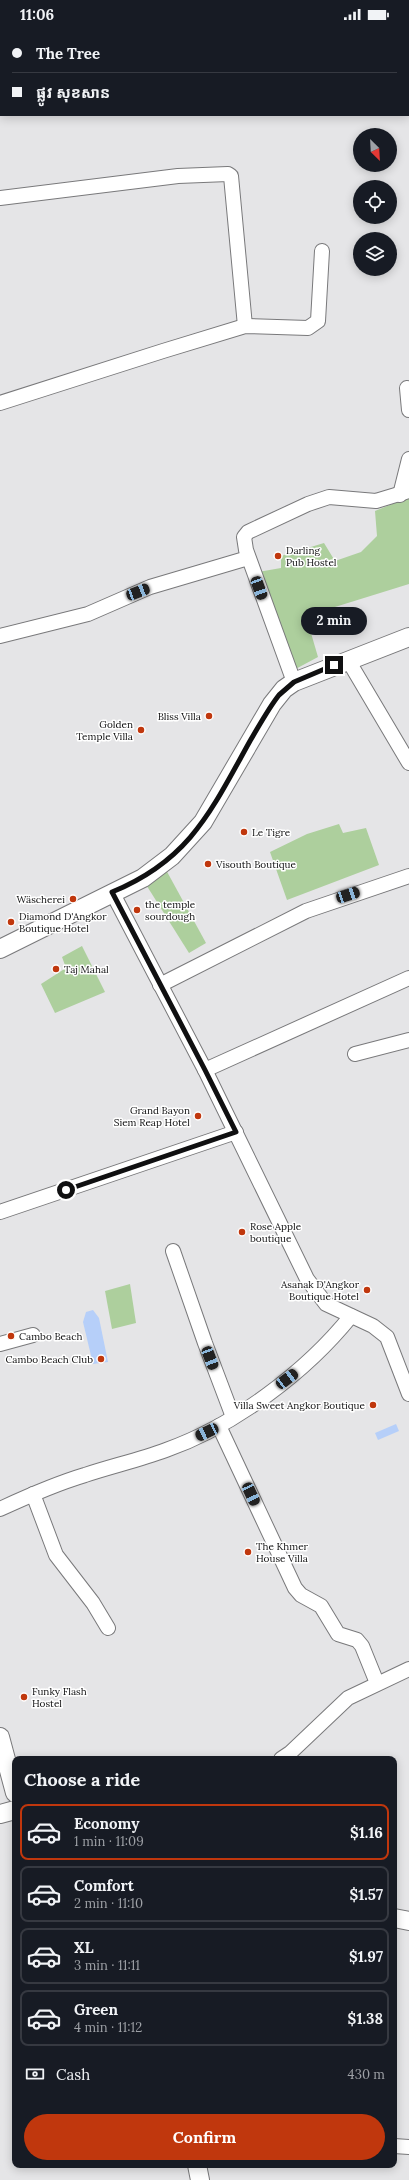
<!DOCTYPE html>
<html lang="en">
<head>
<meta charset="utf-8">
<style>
	body { margin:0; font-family:Lora,"Noto Sans Khmer",serif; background:#20242c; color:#f1f3f6; height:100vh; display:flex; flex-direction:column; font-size:15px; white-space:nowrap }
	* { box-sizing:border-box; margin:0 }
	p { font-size:13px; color:#9ea1a6 }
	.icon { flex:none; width:22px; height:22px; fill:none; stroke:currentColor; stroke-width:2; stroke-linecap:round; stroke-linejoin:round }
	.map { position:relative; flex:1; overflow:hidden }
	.side { position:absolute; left:12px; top:1728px; width:385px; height:412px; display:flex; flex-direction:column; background:#171b24; border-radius:8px; box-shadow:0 2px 10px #0003 }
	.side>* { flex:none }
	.guide { position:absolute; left:0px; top:0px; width:409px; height:88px; box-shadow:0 2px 10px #0003; display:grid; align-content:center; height:88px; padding:0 12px; background:#171b24 }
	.needle { width:26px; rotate:156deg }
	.tools { position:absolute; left:353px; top:100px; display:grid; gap:8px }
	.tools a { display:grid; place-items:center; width:44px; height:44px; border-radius:50%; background:#171b24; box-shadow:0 2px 10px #0003; font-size:20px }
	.end { position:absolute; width:18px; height:18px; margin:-9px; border:5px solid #101011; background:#fff; box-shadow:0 0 0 2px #fff }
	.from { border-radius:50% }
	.bubble { position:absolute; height:28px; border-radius:14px; background:#171b24; box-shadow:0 2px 10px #0003; font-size:13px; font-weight:800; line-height:28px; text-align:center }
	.car { position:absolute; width:12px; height:24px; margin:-12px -6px; border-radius:5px; box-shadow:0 0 3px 1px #0007; background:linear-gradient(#222 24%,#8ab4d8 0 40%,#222 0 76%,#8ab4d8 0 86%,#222 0) }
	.guide b { display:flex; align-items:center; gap:14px; height:38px; font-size:15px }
	.guide b+b { border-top:1px solid #363941 }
	.guide i { width:10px; height:10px; background:#f1f3f6 }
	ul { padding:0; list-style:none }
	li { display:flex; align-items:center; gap:12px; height:56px; margin:0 8px 6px; padding:0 4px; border:2px solid #363941; border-radius:8px }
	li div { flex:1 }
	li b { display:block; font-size:15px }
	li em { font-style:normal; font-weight:800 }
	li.selected { border-color:#c0370d }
	li>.icon { width:36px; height:36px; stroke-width:1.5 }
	h2 { padding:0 12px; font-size:18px; line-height:48px }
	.pay { display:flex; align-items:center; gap:10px; height:44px; padding:0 12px; font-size:15px }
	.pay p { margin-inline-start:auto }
	.primary-button { display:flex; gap:8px; margin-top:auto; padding:8px 12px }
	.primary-button a { flex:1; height:46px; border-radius:24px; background:#c0370d; color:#fff; font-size:16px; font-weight:800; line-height:46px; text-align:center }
	.status { display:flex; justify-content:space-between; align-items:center; height:28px; padding:0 20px; background:#171b24; direction:ltr }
	.status svg { height:11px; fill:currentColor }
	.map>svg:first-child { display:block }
</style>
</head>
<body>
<div class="status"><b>11:06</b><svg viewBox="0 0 49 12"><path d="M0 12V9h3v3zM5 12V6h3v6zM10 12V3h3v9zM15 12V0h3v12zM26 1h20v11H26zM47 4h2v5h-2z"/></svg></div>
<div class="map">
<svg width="409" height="2152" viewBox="0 0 409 2152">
	<rect width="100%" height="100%" fill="#e5e5e7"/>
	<g fill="#adcf9d">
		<path d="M409,469V556L306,588L318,629L290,644L258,544L281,540V528L324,515L335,533L361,524L377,508L375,483Z"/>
		<path d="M339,796L343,805L366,800L379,837L287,872L270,824L307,806Z"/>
		<path d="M165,840L206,915L189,925L145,855Z"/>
		<path d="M82,918L105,964L55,985L41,956L66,940L62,929Z"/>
		<path d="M130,1256L136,1295L112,1301L105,1263Z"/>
	</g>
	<g fill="#b6cff9">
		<path d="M93,1282L99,1290L108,1334L93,1336L83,1294L86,1284Z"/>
		<path d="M396,1396L399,1403L378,1412L375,1405Z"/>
	</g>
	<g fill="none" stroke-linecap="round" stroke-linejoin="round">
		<g stroke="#79797b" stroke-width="16">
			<g id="minor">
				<path d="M0,170L178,148L228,146L231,148L245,298"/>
				<path d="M407,360L409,382"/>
				<path d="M0,375L163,323L245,298L308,300L318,293L322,223"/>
				<path d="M400,467L409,431"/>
				<path d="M0,608L88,586L150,559L248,530"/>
				<path d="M348,632L409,735"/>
				<path d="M294,654L246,522L244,509L248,504L308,476L329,469L376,473L409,463"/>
				<path d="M112,864L205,1042L307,1251L326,1276L373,1298L387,1309L409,1366"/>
				<path d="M160,957L306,883L409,848"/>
				<path d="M355,1026L409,1012"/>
				<path d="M205,1042L409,950"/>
				<path d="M0,1184L236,1104"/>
				<path d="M173,1223L205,1315L233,1389"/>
				<path d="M0,1316L33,1307"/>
				<path d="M219,1398L295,1560L301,1567L321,1578L338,1606L357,1612L362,1618L377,1655"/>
				<path d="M33,1466L56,1527L93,1575L108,1600"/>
				<path d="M0,1481C28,1468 55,1456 85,1447C112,1438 139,1432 166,1422C234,1398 306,1344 351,1288"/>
				<path d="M281,1731L290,1725L348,1670L409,1641"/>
				<path d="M394,2118L409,2119"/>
			</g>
		</g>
		<g stroke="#79797b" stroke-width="20">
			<g id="tertiary">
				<path d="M0,921L143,850L172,828L203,794L272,676L284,661L294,654L409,609"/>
				<path d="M0,1709L15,1765"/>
				<path d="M0,1786L15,1782"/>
				<path d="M394,1890L409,1893"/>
				<path d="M197,2137L200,2152"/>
			</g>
		</g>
		<g stroke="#79797b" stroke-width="22">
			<path id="secondary" d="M396,0L400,1"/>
		</g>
		<use href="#minor" stroke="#fff" stroke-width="14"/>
		<use href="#tertiary" stroke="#fff" stroke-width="18"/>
		<use href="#secondary" stroke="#efdbba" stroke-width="20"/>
	</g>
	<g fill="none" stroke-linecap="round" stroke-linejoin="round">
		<path stroke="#101011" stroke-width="5" d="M66,1162L236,1104L205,1042L112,864C190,832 211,783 250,713C259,698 268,681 279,667L294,654L334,637"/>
	</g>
	<g fill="#c0370d" stroke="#fff" stroke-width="1.5">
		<circle cx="278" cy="528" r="4"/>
		<circle cx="209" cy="688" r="4"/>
		<circle cx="141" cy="702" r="4"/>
		<circle cx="244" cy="804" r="4"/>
		<circle cx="208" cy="836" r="4"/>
		<circle cx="73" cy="871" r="4"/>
		<circle cx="137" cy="882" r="4"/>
		<circle cx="11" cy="894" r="4"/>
		<circle cx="56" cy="941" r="4"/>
		<circle cx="198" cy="1088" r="4"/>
		<circle cx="242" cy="1204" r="4"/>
		<circle cx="367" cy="1262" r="4"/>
		<circle cx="11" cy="1308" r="4"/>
		<circle cx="101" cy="1331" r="4"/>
		<circle cx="373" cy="1377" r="4"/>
		<circle cx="248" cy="1524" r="4"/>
		<circle cx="24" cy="1669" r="4"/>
	</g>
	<g text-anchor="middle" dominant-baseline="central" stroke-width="3" stroke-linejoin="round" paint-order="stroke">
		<g font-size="10" fill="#101011" stroke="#fff" text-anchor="start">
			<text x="286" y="522">Darling<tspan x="286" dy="12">Pub Hostel</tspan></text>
			<text x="201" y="688" text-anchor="end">Bliss Villa</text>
			<text x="133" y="696" text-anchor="end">Golden<tspan x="133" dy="12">Temple Villa</tspan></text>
			<text x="252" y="804">Le Tigre</text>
			<text x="216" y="836">Visouth Boutique</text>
			<text x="65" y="871" text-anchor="end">Wäscherei</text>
			<text x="145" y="876">the temple<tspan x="145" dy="12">sourdough</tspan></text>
			<text x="19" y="888">Diamond D'Angkor<tspan x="19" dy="12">Boutique Hotel</tspan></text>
			<text x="64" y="941">Taj Mahal</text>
			<text x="190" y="1082" text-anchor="end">Grand Bayon<tspan x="190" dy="12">Siem Reap Hotel</tspan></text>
			<text x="250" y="1198">Rose Apple<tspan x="250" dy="12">boutique</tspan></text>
			<text x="359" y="1256" text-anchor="end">Asanak D'Angkor<tspan x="359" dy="12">Boutique Hotel</tspan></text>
			<text x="19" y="1308">Cambo Beach</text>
			<text x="93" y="1331" text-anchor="end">Cambo Beach Club</text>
			<text x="365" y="1377" text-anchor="end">Villa Sweet Angkor Boutique</text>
			<text x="256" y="1518">The Khmer<tspan x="256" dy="12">House Villa</tspan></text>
			<text x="32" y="1663">Funky Flash<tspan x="32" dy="12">Hostel</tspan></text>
		</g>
	</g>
</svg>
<div class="tools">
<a><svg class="needle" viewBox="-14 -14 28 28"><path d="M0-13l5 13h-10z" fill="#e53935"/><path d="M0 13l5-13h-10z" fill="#9ea1a6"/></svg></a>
<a><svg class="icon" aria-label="locate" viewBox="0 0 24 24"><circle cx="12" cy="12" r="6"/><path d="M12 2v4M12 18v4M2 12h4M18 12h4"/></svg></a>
<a><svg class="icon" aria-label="layers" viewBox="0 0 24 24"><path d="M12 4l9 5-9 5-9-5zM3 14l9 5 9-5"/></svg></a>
</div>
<i class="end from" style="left:66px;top:1162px"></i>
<i class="end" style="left:334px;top:637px"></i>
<div class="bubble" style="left:301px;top:579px;width:66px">2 min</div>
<i class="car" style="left:259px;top:560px;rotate:160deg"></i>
<i class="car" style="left:138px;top:564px;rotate:69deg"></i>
<i class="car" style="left:348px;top:867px;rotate:72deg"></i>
<i class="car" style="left:210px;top:1330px;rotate:159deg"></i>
<i class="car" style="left:287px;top:1351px;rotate:53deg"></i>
<i class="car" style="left:207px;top:1404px;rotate:245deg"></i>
<i class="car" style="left:251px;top:1466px;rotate:155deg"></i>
<div class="guide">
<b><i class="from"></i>The Tree</b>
<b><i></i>ផ្លូវ សុខសាន</b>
</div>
<section class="side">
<h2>Choose a ride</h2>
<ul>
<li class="selected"><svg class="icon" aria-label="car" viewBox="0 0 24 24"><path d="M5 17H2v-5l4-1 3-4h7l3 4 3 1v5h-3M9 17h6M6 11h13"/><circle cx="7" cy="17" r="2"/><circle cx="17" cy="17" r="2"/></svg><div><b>Economy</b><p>1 min · 11:09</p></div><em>$1.16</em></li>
<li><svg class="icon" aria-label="car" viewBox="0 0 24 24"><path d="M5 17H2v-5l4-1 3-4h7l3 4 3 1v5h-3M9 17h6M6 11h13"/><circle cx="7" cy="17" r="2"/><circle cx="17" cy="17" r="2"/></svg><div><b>Comfort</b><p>2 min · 11:10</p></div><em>$1.57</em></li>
<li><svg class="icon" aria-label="car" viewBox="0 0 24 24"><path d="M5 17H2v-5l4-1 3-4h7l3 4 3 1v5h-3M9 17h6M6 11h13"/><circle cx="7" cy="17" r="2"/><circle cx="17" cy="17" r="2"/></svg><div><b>XL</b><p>3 min · 11:11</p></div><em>$1.97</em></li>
<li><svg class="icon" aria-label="car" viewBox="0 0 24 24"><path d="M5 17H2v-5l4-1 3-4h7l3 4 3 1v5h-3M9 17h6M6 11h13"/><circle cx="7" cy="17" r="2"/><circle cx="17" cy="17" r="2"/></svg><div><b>Green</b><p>4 min · 11:12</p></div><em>$1.38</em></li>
</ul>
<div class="pay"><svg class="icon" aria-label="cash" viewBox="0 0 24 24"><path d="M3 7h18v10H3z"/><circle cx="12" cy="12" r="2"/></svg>Cash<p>430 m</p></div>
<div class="primary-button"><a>Confirm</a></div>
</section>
</div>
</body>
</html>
